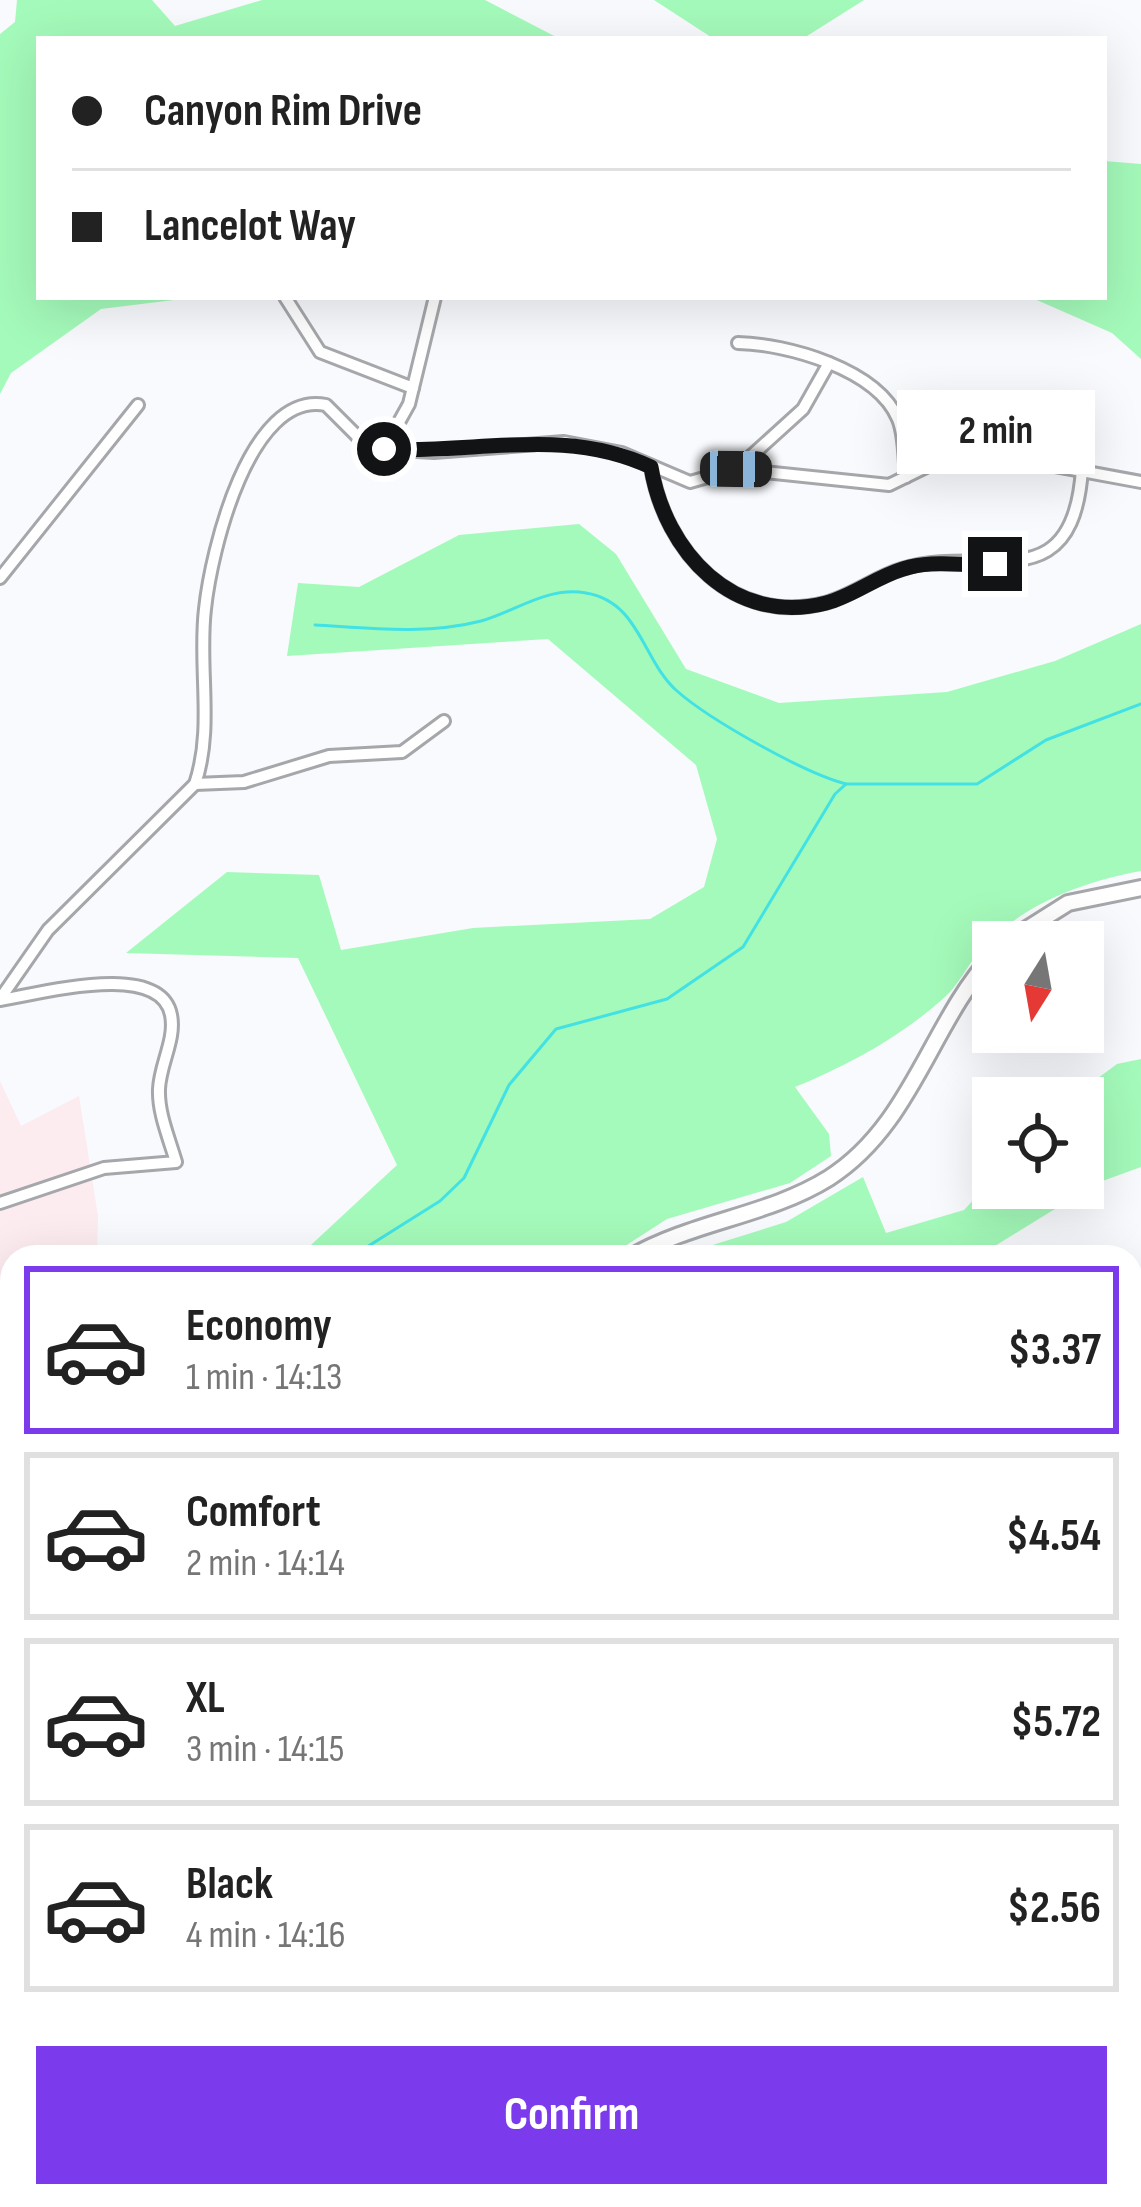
<!DOCTYPE html>
<html lang="en">
<head>
<meta charset="utf-8">
<style>
	body { margin:0; font-family:"Sofia Sans Condensed",sans-serif; background:#f2f2f2; color:#222; height:100vh; display:flex; flex-direction:column; font-size:45px; white-space:nowrap }
	* { box-sizing:border-box; margin:0 }
	p { font-size:39px; color:#767676 }
	.icon { flex:none; width:66px; height:66px; fill:none; stroke:currentColor; stroke-width:2; stroke-linecap:round; stroke-linejoin:round }
	.map { position:relative; flex:1; overflow:hidden }
	.details { position:absolute; left:0px; top:1245px; width:1143px; height:963px; display:flex; flex-direction:column; background:#fff; border-radius:36px 36px 0 0; box-shadow:0 12px 48px #0002 }
	.details>* { flex:none }
	.top-card { position:absolute; left:36px; top:36px; width:1071px; height:264px; border-radius:0px; box-shadow:0 12px 48px #0002; display:grid; align-content:center; height:264px; padding:0 36px; background:#fff }
	.needle { width:78px; rotate:191deg }
	.tools { position:absolute; left:972px; top:921px; display:grid; gap:24px }
	.tools a { display:grid; place-items:center; width:132px; height:132px; border-radius:0px; background:#fff; box-shadow:0 12px 48px #0002; font-size:60px }
	.end { position:absolute; width:54px; height:54px; margin:-27px; border:15px solid #121314; background:#fff; box-shadow:0 0 0 6px #fff }
	.from { border-radius:50% }
	.bubble { position:absolute; height:84px; border-radius:0px; background:#fff; box-shadow:0 12px 48px #0002; font-size:39px; font-weight:700; line-height:84px; text-align:center }
	.car { position:absolute; width:36px; height:72px; margin:-36px -18px; border-radius:15px; box-shadow:0 0 9px 3px #0007; background:linear-gradient(#222 24%,#8ab4d8 0 40%,#222 0 76%,#8ab4d8 0 86%,#222 0) }
	.top-card b { display:flex; align-items:center; gap:42px; height:114px; font-size:45px }
	.top-card b+b { border-top:3px solid #e0e0e0 }
	.top-card i { width:30px; height:30px; background:#222 }
	ul { padding:21px 0 0; list-style:none }
	li { display:flex; align-items:center; gap:36px; height:168px; margin:0 24px 18px; padding:0 12px; border:6px solid #e0e0e0; border-radius:0px }
	li div { flex:1 }
	li b { display:block; font-size:45px }
	li em { font-style:normal; font-weight:700 }
	li.current { border-color:#7c3aed }
	li>.icon { width:108px; height:108px; stroke-width:1.5 }
	.action { display:flex; gap:24px; margin-top:auto; padding:24px 36px }
	.action a { flex:1; height:138px; border-radius:0px; background:#7c3aed; color:#fff; font-size:48px; font-weight:700; line-height:138px; text-align:center }
	.map>svg:first-child { display:block }
</style>
</head>
<body>
<div class="map">
<svg width="1141" height="2207" viewBox="0 0 1141 2207">
	<rect width="100%" height="100%" fill="#f8fafd"/>
	<path fill="#fcebef" d="M0,1081L21,1126L79,1096L98,1216L97,1257H12V1334L0,1339Z"/>
	<g fill="#a4faba">
		<path d="M17,0H152L175,26L262,0H485L560,39H39V297H198L101,309L11,373L0,394V34L15,22Z"/>
		<path d="M654,0H864L807,36L714,39Z"/>
		<path d="M1104,161L1141,164V359L1112,333L1030,297H1104Z"/>
		<path d="M579,524L616,554L686,669L779,703L947,692L1055,661L1141,624V871C1081,882 1020,905 979,952C967,966 959,984 945,997C902,1036 849,1065 795,1087L829,1134L831,1156L790,1183L667,1219L608,1257H298L397,1165L298,958L126,953L227,872L319,875L341,950L473,928L650,919L704,887L717,839L696,765L548,639L287,656L298,583L359,587L459,535Z"/>
		<path d="M1141,1059V1167L1097,1183L977,1257H674L786,1222L863,1177L886,1233L964,1210L993,1179V1188H1083V1098H1071L1117,1064Z"/>
		<path d="M1141,1490V1975L1131,1983V1493Z"/>
		<path d="M417,2196H1032L1035,2207H375Z"/>
	</g>
	<g fill="none" stroke-linecap="round" stroke-linejoin="round">
		<g stroke="#42e2e4" stroke-width="3">
			<path d="M315,625C369,628 427,635 481,621C516,611 548,586 586,593C640,602 642,660 677,691C710,720 804,773 846,784"/>
			<path d="M351,1257L440,1201L464,1178L509,1085L556,1029L667,999L743,947L835,794L846,784H977L1046,740L1141,704"/>
			<path d="M1131,1631L1141,1616"/>
			<path d="M1131,1803V1816"/>
			<path d="M645,2196L646,2207"/>
			<path d="M1016,2196V2207"/>
			<path d="M832,2207L843,2196"/>
		</g>
		<g stroke="#a5a7aa" stroke-width="16">
			<g id="minor">
				<path d="M285,297L320,352L413,388"/>
				<path d="M738,343C787,344 877,369 898,419C905,436 904,458 906,477"/>
				<path d="M384,449L409,404L435,297"/>
				<path d="M651,467C665,552 733,626 825,603C852,596 875,577 902,569C984,543 1073,604 1082,469"/>
				<path d="M739,467L803,409L829,363"/>
				<path d="M0,578L138,405"/>
				<path d="M195,784L244,782L329,756L402,752L444,721"/>
				<path d="M0,999L48,930L195,784C214,728 198,667 205,609C211,552 249,390 326,405L363,442L384,449L434,452L564,442L622,453L690,482L736,469L889,485L963,449L1141,482"/>
				<path d="M0,1000C40,994 160,960 171,1015C176,1039 160,1064 159,1089C158,1113 169,1138 176,1162L104,1168L0,1203"/>
				<path d="M1141,2116L1134,2169L1141,2195"/>
				<path d="M11,2207L12,2164"/>
			</g>
		</g>
		<g stroke="#a5a7aa" stroke-width="20">
			<g id="tertiary">
				<path d="M1006,942L1068,903L1141,888"/>
				<path d="M631,1257C694,1221 768,1216 829,1178C912,1125 930,1024 993,955"/>
			</g>
		</g>
		<g stroke="#d4d5d5" stroke-width="22">
			<g id="primary">
				<path d="M0,1509L12,1528"/>
				<path d="M202,2196L203,2207"/>
			</g>
		</g>
		<use href="#minor" stroke="#fff" stroke-width="10"/>
		<use href="#tertiary" stroke="#fff" stroke-width="14"/>
		<use href="#primary" stroke="#f0cfa1" stroke-width="16"/>
	</g>
	<g fill="none" stroke-linecap="round" stroke-linejoin="round">
		<path stroke="#121314" stroke-width="15" d="M384,449C476,454 564,426 651,467C665,552 734,627 826,603C853,596 876,577 903,569C934,559 963,567 995,564"/>
	</g>
</svg>
<div class="tools">
<a><svg class="needle" viewBox="-14 -14 28 28"><path d="M0-13l5 13h-10z" fill="#e53935"/><path d="M0 13l5-13h-10z" fill="#767676"/></svg></a>
<a><svg class="icon" aria-label="locate" viewBox="0 0 24 24"><circle cx="12" cy="12" r="6"/><path d="M12 2v4M12 18v4M2 12h4M18 12h4"/></svg></a>
</div>
<i class="end from" style="left:384px;top:449px"></i>
<i class="end" style="left:995px;top:564px"></i>
<div class="bubble" style="left:897px;top:390px;width:198px">2 min</div>
<i class="car" style="left:736px;top:469px;rotate:91deg"></i>
<div class="top-card">
<b><i class="from"></i>Canyon Rim Drive</b>
<b><i></i>Lancelot Way</b>
</div>
<section class="details">
<ul>
<li class="current"><svg class="icon" aria-label="car" viewBox="0 0 24 24"><path d="M5 17H2v-5l4-1 3-4h7l3 4 3 1v5h-3M9 17h6M6 11h13"/><circle cx="7" cy="17" r="2"/><circle cx="17" cy="17" r="2"/></svg><div><b>Economy</b><p>1 min · 14:13</p></div><em>$3.37</em></li>
<li><svg class="icon" aria-label="car" viewBox="0 0 24 24"><path d="M5 17H2v-5l4-1 3-4h7l3 4 3 1v5h-3M9 17h6M6 11h13"/><circle cx="7" cy="17" r="2"/><circle cx="17" cy="17" r="2"/></svg><div><b>Comfort</b><p>2 min · 14:14</p></div><em>$4.54</em></li>
<li><svg class="icon" aria-label="car" viewBox="0 0 24 24"><path d="M5 17H2v-5l4-1 3-4h7l3 4 3 1v5h-3M9 17h6M6 11h13"/><circle cx="7" cy="17" r="2"/><circle cx="17" cy="17" r="2"/></svg><div><b>XL</b><p>3 min · 14:15</p></div><em>$5.72</em></li>
<li><svg class="icon" aria-label="car" viewBox="0 0 24 24"><path d="M5 17H2v-5l4-1 3-4h7l3 4 3 1v5h-3M9 17h6M6 11h13"/><circle cx="7" cy="17" r="2"/><circle cx="17" cy="17" r="2"/></svg><div><b>Black</b><p>4 min · 14:16</p></div><em>$2.56</em></li>
</ul>
<div class="action"><a>Confirm</a></div>
</section>
</div>
</body>
</html>
